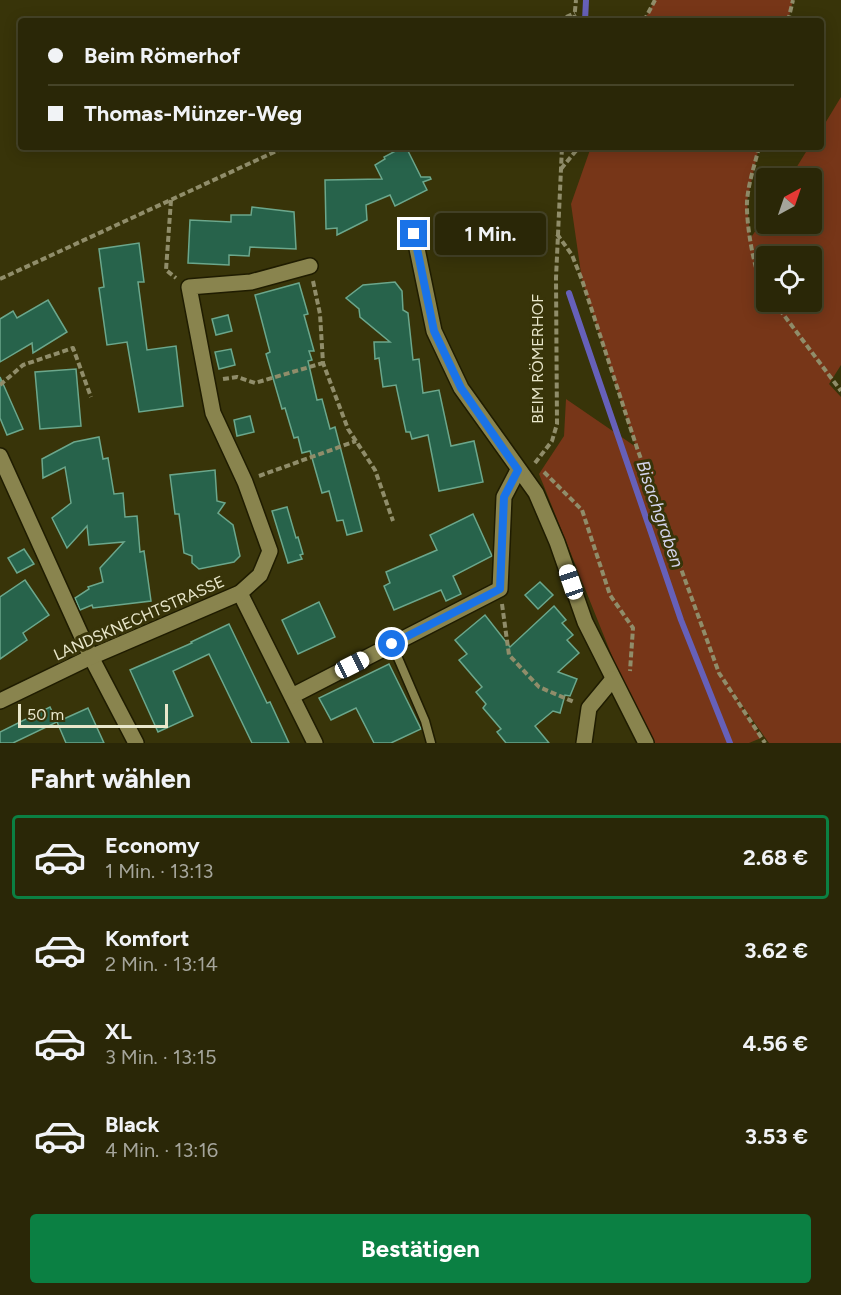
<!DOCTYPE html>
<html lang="de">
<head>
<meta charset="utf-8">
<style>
	body { margin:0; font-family:Figtree,sans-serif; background:#363315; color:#f1f3f6; height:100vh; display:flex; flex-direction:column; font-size:22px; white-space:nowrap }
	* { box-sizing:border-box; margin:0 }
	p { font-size:20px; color:#a5a59b }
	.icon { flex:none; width:33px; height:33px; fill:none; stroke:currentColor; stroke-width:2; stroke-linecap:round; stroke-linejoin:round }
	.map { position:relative; height:743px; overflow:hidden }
	.side { display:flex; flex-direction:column; background:#2a2707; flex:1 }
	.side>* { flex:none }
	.guide { position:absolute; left:18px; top:18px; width:806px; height:132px; border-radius:6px; box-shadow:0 3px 15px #0003,0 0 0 2px #464428; display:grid; align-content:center; height:132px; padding:0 30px; background:#2a2707 }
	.needle { width:39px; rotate:40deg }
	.controls { position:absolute; left:756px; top:168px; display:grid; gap:12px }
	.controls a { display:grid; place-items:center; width:66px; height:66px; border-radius:6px; background:#2a2707; box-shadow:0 3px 15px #0003,0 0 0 2px #464428; font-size:30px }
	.scale { position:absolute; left:18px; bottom:15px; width:150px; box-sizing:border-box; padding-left:6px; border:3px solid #e9e7cb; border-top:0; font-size:16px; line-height:21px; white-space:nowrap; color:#e9e7cb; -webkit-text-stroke:4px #383409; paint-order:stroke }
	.end { position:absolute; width:27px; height:27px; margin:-14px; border:8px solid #1a73e8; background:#fff; box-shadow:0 0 0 3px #fff }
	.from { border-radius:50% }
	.bubble { position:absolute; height:42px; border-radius:6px; background:#2a2707; box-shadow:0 3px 15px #0003,0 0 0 2px #464428; font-size:20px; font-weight:700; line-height:42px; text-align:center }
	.car { position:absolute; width:18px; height:36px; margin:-18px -9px; border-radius:8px; box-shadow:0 0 4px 2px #0007; background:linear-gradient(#fff 24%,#345 0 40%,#fff 0 76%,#345 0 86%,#fff 0) }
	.guide b { display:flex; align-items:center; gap:21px; height:57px; font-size:22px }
	.guide b+b { border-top:2px solid #464428 }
	.guide i { width:15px; height:15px; background:#f1f3f6 }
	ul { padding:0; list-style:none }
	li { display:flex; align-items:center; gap:18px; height:84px; margin:0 12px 9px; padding:0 18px; border:3px solid transparent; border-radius:6px }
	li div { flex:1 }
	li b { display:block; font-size:22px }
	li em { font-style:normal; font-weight:700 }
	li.on { border-color:#0b8043 }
	li>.icon { width:54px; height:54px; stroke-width:1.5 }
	h2 { padding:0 30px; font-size:27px; line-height:72px }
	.primary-button { display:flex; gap:12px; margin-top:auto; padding:12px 30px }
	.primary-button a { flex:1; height:69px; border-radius:6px; background:#0b8043; color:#fff; font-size:24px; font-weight:700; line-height:69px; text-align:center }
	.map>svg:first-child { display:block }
</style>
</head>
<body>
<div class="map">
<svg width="841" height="743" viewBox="0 0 841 743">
	<rect width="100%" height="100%" fill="#383409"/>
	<g fill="#773618" fill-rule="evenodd">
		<path d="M655,0H793L788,21H644Z"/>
		<path d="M841,97V365L829,384L841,397V743H769L729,687L761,738L749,743H653L616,666L539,474L564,436L566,399L636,447L582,280L571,204L591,147H759L747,201L750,239L766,215V224H812V178H790L809,147H820L821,130ZM766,256H812V302H766Z"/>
	</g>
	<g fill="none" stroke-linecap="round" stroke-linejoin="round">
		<g stroke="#6660b9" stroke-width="6">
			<path d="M585,21L586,0"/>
			<path d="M569,293L681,620L730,743"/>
		</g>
	</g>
	<g fill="#27634b" stroke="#6ba78c" stroke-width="1.5">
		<path d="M403,147H406L421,177H430L431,179L423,182L427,190L395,206L390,195L366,205L367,220L337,235V228L326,229L325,180L382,179L375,165L385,159L384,157Z"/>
		<path d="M252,207L294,212L296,249L250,247L249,256L229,255V265L188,263L190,220L231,222V215H251Z"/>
		<path d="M139,243L144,282H138L147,350L176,346L183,406L139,412L127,342L107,345L99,288L104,287L99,249Z"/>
		<path d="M395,282L402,291L403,310L408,313L413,360L419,359L423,393L439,390L451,446L474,441L483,482L439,491L428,435L412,439L410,432H406L396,385L383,387L379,358L375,359L374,342H390L360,317L359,309L346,298L363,285Z"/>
		<path d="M299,283L308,314L304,315L314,351H309L312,360L308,361L317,400L322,399L330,429L335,427L362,531L347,535L343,520L337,521L329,491L322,493L310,451L302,453L298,437L294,438L285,408L282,409L266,354L270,352L255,295Z"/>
		<path d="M48,300L67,332L33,353L32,343L0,362V319L13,311L17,318Z"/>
		<path d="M228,315L232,331L216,335L212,319Z"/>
		<path d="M231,349L235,365L219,369L215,352Z"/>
		<path d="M76,369L81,426L40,429L35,372Z"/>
		<path d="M0,377L23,429L7,435L0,418Z"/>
		<path d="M250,416L254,432L237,436L234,420Z"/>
		<path d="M99,437L103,459L108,458L114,494L123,493L125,517L137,516L140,552L144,551L151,601L93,608L92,605L80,610L75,598L89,589L88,587L103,582L100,568L124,542L89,545L87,526L67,548L52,518L71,503L65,467L43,478L42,459L74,442Z"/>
		<path d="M215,470L217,501L225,503L218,513L233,525L240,556L234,562L199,569L192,563V556L184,553L179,514H175L170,475Z"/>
		<path d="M287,507L296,538L298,537L303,554L300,555L302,559L288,563L272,511Z"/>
		<path d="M473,514L492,556L453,576L461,594L446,601L441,590L394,610L384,586L390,583L386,572L437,550L430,535Z"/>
		<path d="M24,549L34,564L17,573L8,558Z"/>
		<path d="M25,580L49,615L23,633L27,640L0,659V597Z"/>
		<path d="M540,582L553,595L538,609L525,595Z"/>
		<path d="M319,602L335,637L298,654L282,620Z"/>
		<path d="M554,606L566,620L562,623L573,635L567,640L579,653L558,672L577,679L570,696L565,695L560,713L553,711L535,726L549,743H506L497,732L501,729L483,708L486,704L476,692L482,687L459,660L467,654L455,640L485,615L510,647Z"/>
		<path d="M229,624L267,703L270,702L289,743H252L209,654L173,671L193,716L158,732L130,670L192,643L191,642Z"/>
		<path d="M389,664L421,729L391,743H374L356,708L331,720L319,698Z"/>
		<path d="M50,707L57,722L13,743H0V732Z"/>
		<path d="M88,708L104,743H66L57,722Z"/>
	</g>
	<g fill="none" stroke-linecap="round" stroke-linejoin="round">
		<g stroke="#1f1c01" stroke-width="11">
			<path id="lane" d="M392,644L425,721L431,743"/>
		</g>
		<g stroke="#1f1c01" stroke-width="18">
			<g id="street">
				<path d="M414,234L434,331L461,388L536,493L557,542L585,622L646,743"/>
				<path d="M0,456L91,657L136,743"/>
				<path d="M240,593L315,743"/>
				<path d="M292,696L500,589L504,497L518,470"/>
				<path d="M0,701L91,657L240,593L260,575L270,551L245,482L213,413L189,287L251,282L310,266"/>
				<path d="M584,743L589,708L613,679"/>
			</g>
		</g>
		<g stroke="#908d6a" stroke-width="4" stroke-dasharray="6 3" stroke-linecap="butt">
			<path d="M558,21L575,13"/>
			<path d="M574,21L576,0"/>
			<path d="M644,21L655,0"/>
			<path d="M788,21L793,0"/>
			<path d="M759,147C755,164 748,184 747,202C746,223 754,275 766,292"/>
			<path d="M561,169L579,147"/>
			<path d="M171,200L166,270L176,278"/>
			<path d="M557,234L572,255L582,280L637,448L719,673L765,743"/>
			<path d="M0,279L285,147"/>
			<path d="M313,281L320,314L323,363L348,429L375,470L393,521"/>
			<path d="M774,302L841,391"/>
			<path d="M223,379L237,377L255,383L323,363"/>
			<path d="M0,385L23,365L73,348L91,397"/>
			<path d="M535,463L552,441L557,424L556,278L562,147"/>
			<path d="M544,472L582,510L610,595L633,628L630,671"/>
			<path d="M259,476L356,441"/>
			<path d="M502,604L509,655L539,687L574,702"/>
		</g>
		<use href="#lane" stroke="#89844e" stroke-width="8"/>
		<use href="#street" stroke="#89844e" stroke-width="15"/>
	</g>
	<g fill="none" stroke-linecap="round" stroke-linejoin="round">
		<path stroke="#1a73e8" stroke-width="8" d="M392,644L500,589L504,497L518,470L461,388L434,331L414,234"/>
	</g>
	<g text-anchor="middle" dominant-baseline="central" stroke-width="6" stroke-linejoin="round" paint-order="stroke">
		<g font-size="16" fill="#e9e7cb" stroke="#383409">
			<text transform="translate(537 359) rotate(-90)">BEIM RÖMERHOF</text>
			<text transform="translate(139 618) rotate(-24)">LANDSKNECHTSTRASSE</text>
		</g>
		<g font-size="18" font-style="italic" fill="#d4d5ed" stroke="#383409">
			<text transform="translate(660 514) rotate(71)">Bisachgraben</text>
		</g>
	</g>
</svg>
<div class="controls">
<a><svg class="needle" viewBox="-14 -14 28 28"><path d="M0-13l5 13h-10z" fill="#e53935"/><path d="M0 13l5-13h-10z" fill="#a5a59b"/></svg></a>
<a><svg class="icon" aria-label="locate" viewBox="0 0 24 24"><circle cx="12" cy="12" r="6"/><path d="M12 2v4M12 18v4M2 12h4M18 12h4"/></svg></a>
</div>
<div class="scale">50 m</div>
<i class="end from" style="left:392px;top:644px"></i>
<i class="end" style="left:414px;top:234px"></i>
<div class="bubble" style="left:435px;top:213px;width:111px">1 Min.</div>
<i class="car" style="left:571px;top:582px;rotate:341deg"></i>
<i class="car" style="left:352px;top:665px;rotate:63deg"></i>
<div class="guide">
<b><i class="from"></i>Beim Römerhof</b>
<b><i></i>Thomas-Münzer-Weg</b>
</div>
</div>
<section class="side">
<h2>Fahrt wählen</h2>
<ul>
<li class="on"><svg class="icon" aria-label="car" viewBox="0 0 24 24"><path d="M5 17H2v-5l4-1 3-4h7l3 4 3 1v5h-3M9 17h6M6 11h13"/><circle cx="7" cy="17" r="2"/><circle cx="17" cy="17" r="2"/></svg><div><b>Economy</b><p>1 Min. · 13:13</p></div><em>2.68 €</em></li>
<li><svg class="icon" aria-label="car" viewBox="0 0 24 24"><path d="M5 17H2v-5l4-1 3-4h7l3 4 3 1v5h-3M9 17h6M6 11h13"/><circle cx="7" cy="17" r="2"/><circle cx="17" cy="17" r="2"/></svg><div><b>Komfort</b><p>2 Min. · 13:14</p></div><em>3.62 €</em></li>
<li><svg class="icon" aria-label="car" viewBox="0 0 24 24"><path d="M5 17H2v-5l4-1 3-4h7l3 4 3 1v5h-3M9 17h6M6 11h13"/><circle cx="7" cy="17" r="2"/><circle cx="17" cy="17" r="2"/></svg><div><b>XL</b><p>3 Min. · 13:15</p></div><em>4.56 €</em></li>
<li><svg class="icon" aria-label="car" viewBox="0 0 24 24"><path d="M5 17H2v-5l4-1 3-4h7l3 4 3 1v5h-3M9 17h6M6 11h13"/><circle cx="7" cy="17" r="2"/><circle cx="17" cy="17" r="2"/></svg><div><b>Black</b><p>4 Min. · 13:16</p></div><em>3.53 €</em></li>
</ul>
<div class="primary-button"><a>Bestätigen</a></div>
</section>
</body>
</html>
